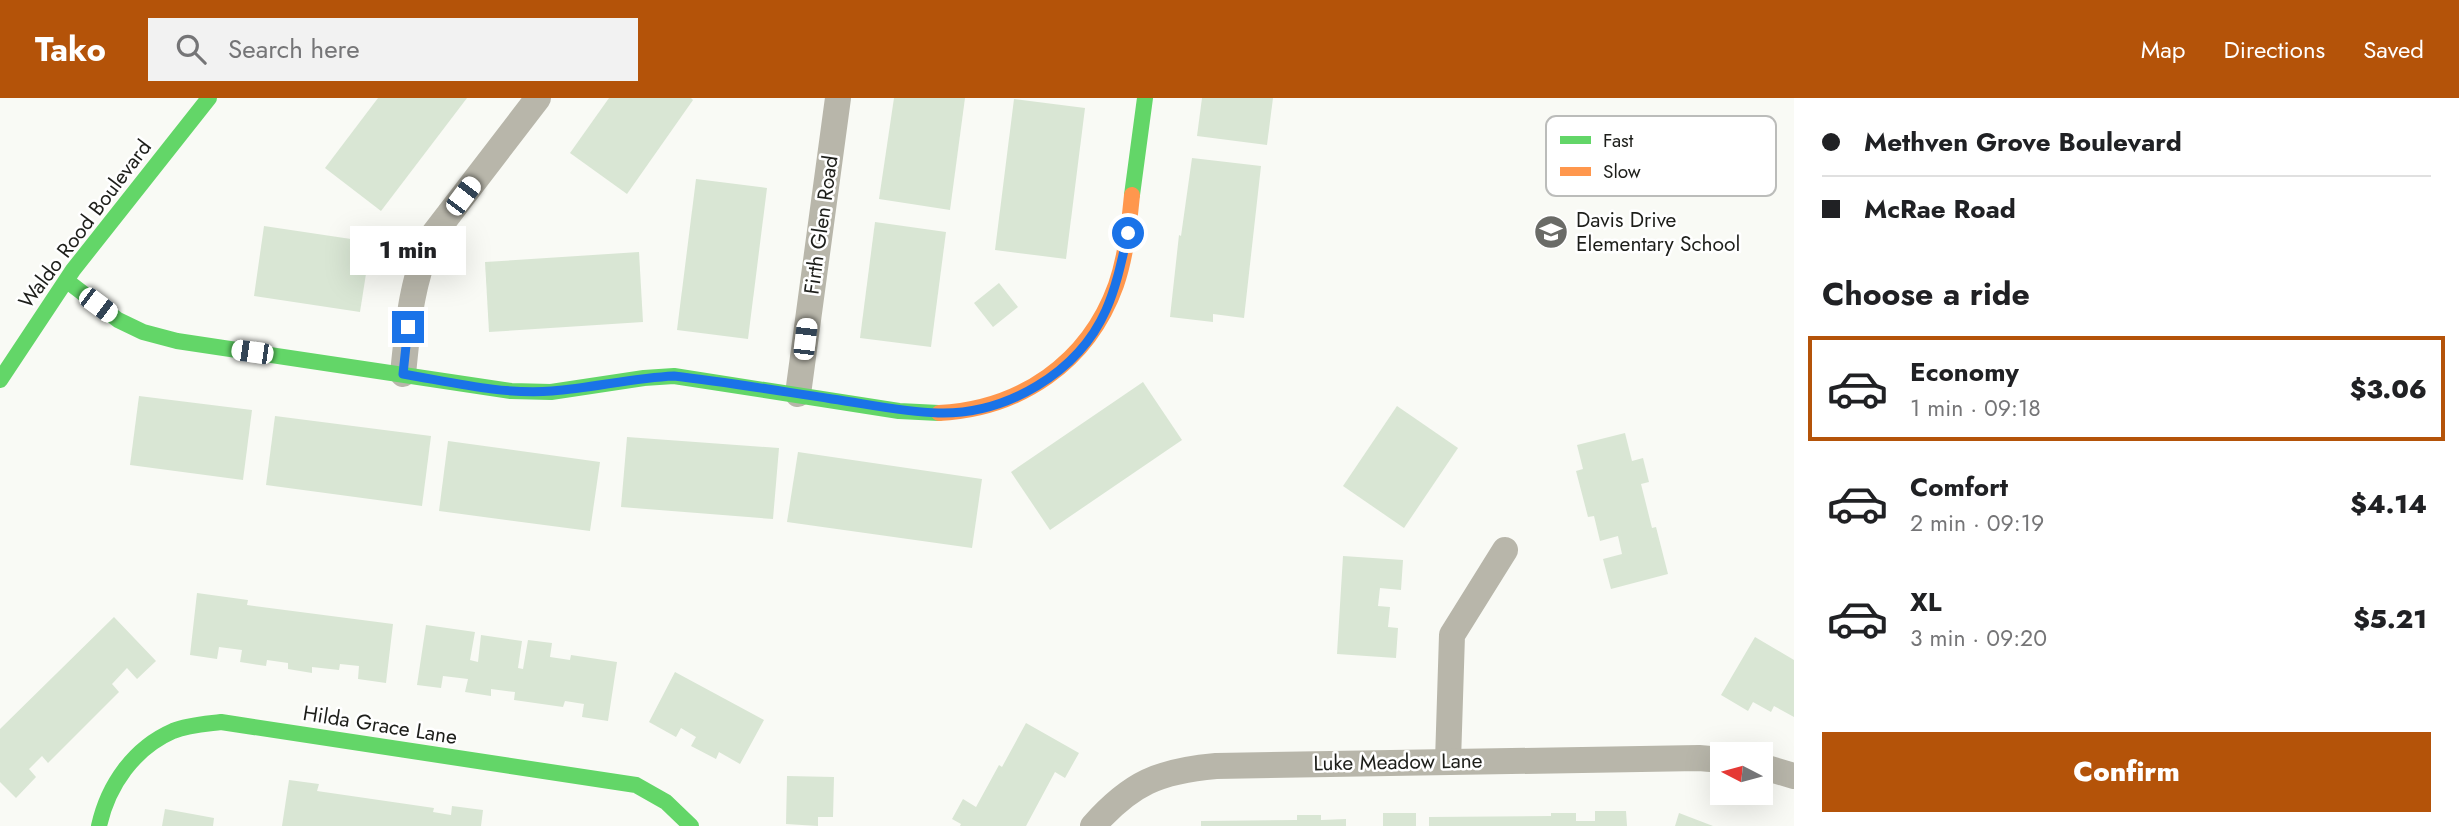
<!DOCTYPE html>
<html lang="en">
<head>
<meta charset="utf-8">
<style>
	body { margin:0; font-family:Jost,sans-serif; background:#f2f2f2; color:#202124; height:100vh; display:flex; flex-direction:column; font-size:26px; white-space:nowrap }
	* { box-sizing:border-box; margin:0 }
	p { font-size:23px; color:#757577 }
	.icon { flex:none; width:38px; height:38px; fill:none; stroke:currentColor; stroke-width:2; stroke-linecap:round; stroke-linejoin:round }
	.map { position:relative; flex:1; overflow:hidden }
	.side { display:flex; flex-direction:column; background:#fff; width:665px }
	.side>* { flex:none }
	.top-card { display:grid; align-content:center; height:154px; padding:0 28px; background:#fff }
	.needle { width:46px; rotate:276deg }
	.tools { position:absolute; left:1710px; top:644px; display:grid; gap:14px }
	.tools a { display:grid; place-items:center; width:63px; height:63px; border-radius:0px; background:#fff; box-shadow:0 7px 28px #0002; font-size:35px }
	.end { position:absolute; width:32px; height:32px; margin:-16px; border:9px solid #1a73e8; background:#fff; box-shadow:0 0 0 4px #fff }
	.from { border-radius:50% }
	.bubble { position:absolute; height:49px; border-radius:0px; background:#fff; box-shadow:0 7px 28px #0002; font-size:23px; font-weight:800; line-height:49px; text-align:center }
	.car { position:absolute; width:21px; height:42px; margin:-21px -10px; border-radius:9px; box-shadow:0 0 5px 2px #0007; background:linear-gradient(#fff 24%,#345 0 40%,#fff 0 76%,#345 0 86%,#fff 0) }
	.top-card b { display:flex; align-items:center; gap:24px; height:66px; font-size:26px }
	.top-card b+b { border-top:2px solid #e0e0e0 }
	.top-card i { width:18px; height:18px; background:#202124 }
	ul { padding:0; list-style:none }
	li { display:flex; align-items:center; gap:21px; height:105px; margin:0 14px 10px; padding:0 14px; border:4px solid transparent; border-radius:0px }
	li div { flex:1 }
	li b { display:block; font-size:26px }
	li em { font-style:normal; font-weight:800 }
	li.on { border-color:#b45309 }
	li>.icon { width:63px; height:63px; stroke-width:1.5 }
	h2 { padding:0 28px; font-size:32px; line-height:84px }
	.cta { display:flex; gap:14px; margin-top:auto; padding:14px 28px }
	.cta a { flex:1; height:80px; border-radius:0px; background:#b45309; color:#fff; font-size:28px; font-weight:800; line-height:80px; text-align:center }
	header { display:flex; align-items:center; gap:42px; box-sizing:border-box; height:98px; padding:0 35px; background:#b45309; color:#fff }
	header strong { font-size:33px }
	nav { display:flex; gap:38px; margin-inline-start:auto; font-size:24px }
	.search { width:490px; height:63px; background:#f2f2f2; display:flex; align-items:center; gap:18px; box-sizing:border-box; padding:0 24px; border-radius:0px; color:#757577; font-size:26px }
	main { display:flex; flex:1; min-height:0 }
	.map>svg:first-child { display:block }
</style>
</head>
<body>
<header>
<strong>Tako</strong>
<div class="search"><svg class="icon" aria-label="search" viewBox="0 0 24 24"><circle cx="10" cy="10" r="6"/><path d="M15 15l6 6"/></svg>Search here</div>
<nav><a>Map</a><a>Directions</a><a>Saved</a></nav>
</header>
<main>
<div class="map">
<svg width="1794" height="728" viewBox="0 0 1794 728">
	<rect width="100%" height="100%" fill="#f9faf5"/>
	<g fill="#d9e6d4">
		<path d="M378,0H467L381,113L325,70Z"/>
		<path d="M609,0H691L693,2L627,96L570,55Z"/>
		<path d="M894,0H965L950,112L879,101Z"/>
		<path d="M1202,0H1273L1267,47L1197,38Z"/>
		<path d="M1014,1L1085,10L1066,161L995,152Z"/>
		<path d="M1192,60L1261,68L1244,220L1213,216V224L1170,219L1179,137L1181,138Z"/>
		<path d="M696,81L767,90L748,241L677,232Z"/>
		<path d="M875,124L946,134L931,249L860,240Z"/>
		<path d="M264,128L371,144L360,214L254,198Z"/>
		<path d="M639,154L643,224L489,234L485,164Z"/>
		<path d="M999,185L1018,209L993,229L974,205Z"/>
		<path d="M1143,284L1182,342L1050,432L1011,374Z"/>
		<path d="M139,298L252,312L243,382L130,367Z"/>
		<path d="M1397,308L1458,350L1404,430L1343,388Z"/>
		<path d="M275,318L431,338L422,408L266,387Z"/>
		<path d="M1625,335L1632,363L1643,360L1649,384L1641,386L1652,430L1656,429L1668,476L1611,491L1603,461L1622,456L1618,438L1600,443L1594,418L1588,419L1576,373L1583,371L1577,347Z"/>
		<path d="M627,339L779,350L773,421L621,409Z"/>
		<path d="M448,343L600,364L590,433L439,413Z"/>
		<path d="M798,354L982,381L972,450L787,424Z"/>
		<path d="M1343,458L1403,462L1401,492L1380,490L1378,508L1390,509L1388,529L1398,530L1396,560L1337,556Z"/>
		<path d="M197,495L248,502L247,507L393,526L386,585L358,581L359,568L340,566L339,572L312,569V575L288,571V565L267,562L266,568L240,564L242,552L219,549L217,561L190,557Z"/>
		<path d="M114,519L156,563L137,581L127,570L112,586L119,594L48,665L42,658L29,671L36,679L16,700L0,684V631Z"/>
		<path d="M426,527L475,534L470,562L478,564L481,537L522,543L518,570L523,571L528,542L552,545L550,559L570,562L571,557L617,564L608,623L582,619L584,606L565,603L563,609L514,602L515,594L491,591V598L465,594L468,581L443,578L441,590L417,587Z"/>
		<path d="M1755,539L1794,562V619L1774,608L1771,614L1753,604L1748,613L1721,597Z"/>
		<path d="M675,574L764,622L740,666L719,654L716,661L691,648L696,639L681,630L676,639L649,624Z"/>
		<path d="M1026,625L1079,655L1065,680L1055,674L1026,728H960L961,726L952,721L963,701L976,709L999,667L1002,669Z"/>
		<path d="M787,678L834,679L833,719H818V728L786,726Z"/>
		<path d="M289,682L319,686L317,693L434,710L433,714L451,717L452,708L483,712L481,728H282Z"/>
		<path d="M165,711L214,720L213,728H162Z"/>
		<path d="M1595,713H1626L1627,728H1429V719L1551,718V715H1576V723H1595Z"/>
		<rect x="1383" y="715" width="33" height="13"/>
		<path d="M1679,715L1713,728H1675Z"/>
		<path d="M1297,717H1321V722L1346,721V728H1201V723L1297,722Z"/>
	</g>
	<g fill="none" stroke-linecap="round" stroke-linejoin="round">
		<g stroke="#b8b6aa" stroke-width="26">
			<path d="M403,276C408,227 411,182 433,137L538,0"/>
			<path d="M798,296L838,0"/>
			<path d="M1448,663L1452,537L1505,452"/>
			<path d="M1760,668L1794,678"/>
			<path d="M1093,728C1131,685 1159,673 1216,668L1699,660L1722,662"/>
		</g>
		<g stroke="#63d668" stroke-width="16">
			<path d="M1132,97L1145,0"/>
			<path d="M67,183L118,222L143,234L177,243L511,293L551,294L644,280L674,278L899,313L939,315"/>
			<path d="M0,282L73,172L209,0"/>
			<path d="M99,728C108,687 134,650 173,633C188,627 205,626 221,624L636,687L666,704L691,728"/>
		</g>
		<path stroke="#ff974d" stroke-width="16" d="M939,315C1020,311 1088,265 1116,187C1126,158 1129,127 1132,97"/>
	</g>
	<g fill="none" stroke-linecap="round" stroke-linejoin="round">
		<path stroke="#1a73e8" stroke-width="9" d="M408,229L403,276C451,284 503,297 552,293C593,290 632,280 674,278C727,284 779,293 832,301C867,306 903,314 938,315C1006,317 1078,275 1106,212C1117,187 1122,161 1128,135"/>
	</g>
	<defs>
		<g id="school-disc" transform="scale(1.75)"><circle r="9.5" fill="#6a6b67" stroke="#fff"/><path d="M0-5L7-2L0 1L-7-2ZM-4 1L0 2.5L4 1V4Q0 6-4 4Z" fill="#fff"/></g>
	</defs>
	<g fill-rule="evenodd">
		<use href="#school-disc" x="1551" y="134"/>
	</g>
	<g text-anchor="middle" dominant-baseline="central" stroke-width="5" stroke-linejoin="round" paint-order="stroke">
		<g font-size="21" fill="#1d1e1a" stroke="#fff" text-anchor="start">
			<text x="1576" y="122">Davis Drive<tspan x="1576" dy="24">Elementary School</tspan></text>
		</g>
		<g font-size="21" fill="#1d1e1a" stroke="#fff">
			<text transform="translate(85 126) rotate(-53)">Waldo Rood Boulevard</text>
			<text transform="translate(821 127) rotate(-82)">Firth Glen Road</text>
			<text transform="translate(380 627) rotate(9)">Hilda Grace Lane</text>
			<text transform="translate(1398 664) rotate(-1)">Luke Meadow Lane</text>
		</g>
	</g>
	<rect x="1546" y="18" width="230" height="80" rx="10" fill="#fff" stroke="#bbbcba" stroke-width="2"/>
	<rect x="1560" y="38" width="31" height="8" fill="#63d668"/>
	<rect x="1560" y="69" width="31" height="9" fill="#ff974d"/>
	<g font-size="19" fill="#1d1e1a">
		<text x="1603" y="49">Fast</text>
		<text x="1603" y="80">Slow</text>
	</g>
</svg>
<div class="tools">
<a><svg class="needle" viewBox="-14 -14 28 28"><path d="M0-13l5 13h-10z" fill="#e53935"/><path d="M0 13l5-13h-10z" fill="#757577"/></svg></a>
</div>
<i class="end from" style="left:1128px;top:135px"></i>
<i class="end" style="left:408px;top:229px"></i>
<div class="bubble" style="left:350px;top:128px;width:116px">1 min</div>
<i class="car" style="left:463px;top:98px;rotate:37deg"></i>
<i class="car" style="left:98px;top:207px;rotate:127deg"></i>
<i class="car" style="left:805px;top:241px;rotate:7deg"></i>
<i class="car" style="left:252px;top:254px;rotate:278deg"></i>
</div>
<section class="side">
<div class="top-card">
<b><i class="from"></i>Methven Grove Boulevard</b>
<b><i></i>McRae Road</b>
</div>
<h2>Choose a ride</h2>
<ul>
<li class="on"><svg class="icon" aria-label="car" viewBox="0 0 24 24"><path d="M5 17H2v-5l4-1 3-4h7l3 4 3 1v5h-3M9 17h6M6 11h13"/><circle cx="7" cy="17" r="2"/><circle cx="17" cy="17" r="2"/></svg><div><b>Economy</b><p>1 min · 09:18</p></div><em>$3.06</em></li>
<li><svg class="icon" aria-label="car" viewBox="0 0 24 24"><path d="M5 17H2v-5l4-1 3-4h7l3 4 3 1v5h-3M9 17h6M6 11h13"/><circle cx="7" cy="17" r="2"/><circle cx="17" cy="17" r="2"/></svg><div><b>Comfort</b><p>2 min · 09:19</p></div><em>$4.14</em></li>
<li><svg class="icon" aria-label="car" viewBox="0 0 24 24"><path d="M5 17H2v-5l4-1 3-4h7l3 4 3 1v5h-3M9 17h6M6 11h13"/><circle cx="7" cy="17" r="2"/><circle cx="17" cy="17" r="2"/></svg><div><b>XL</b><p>3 min · 09:20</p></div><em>$5.21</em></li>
</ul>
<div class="cta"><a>Confirm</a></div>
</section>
</main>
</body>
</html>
